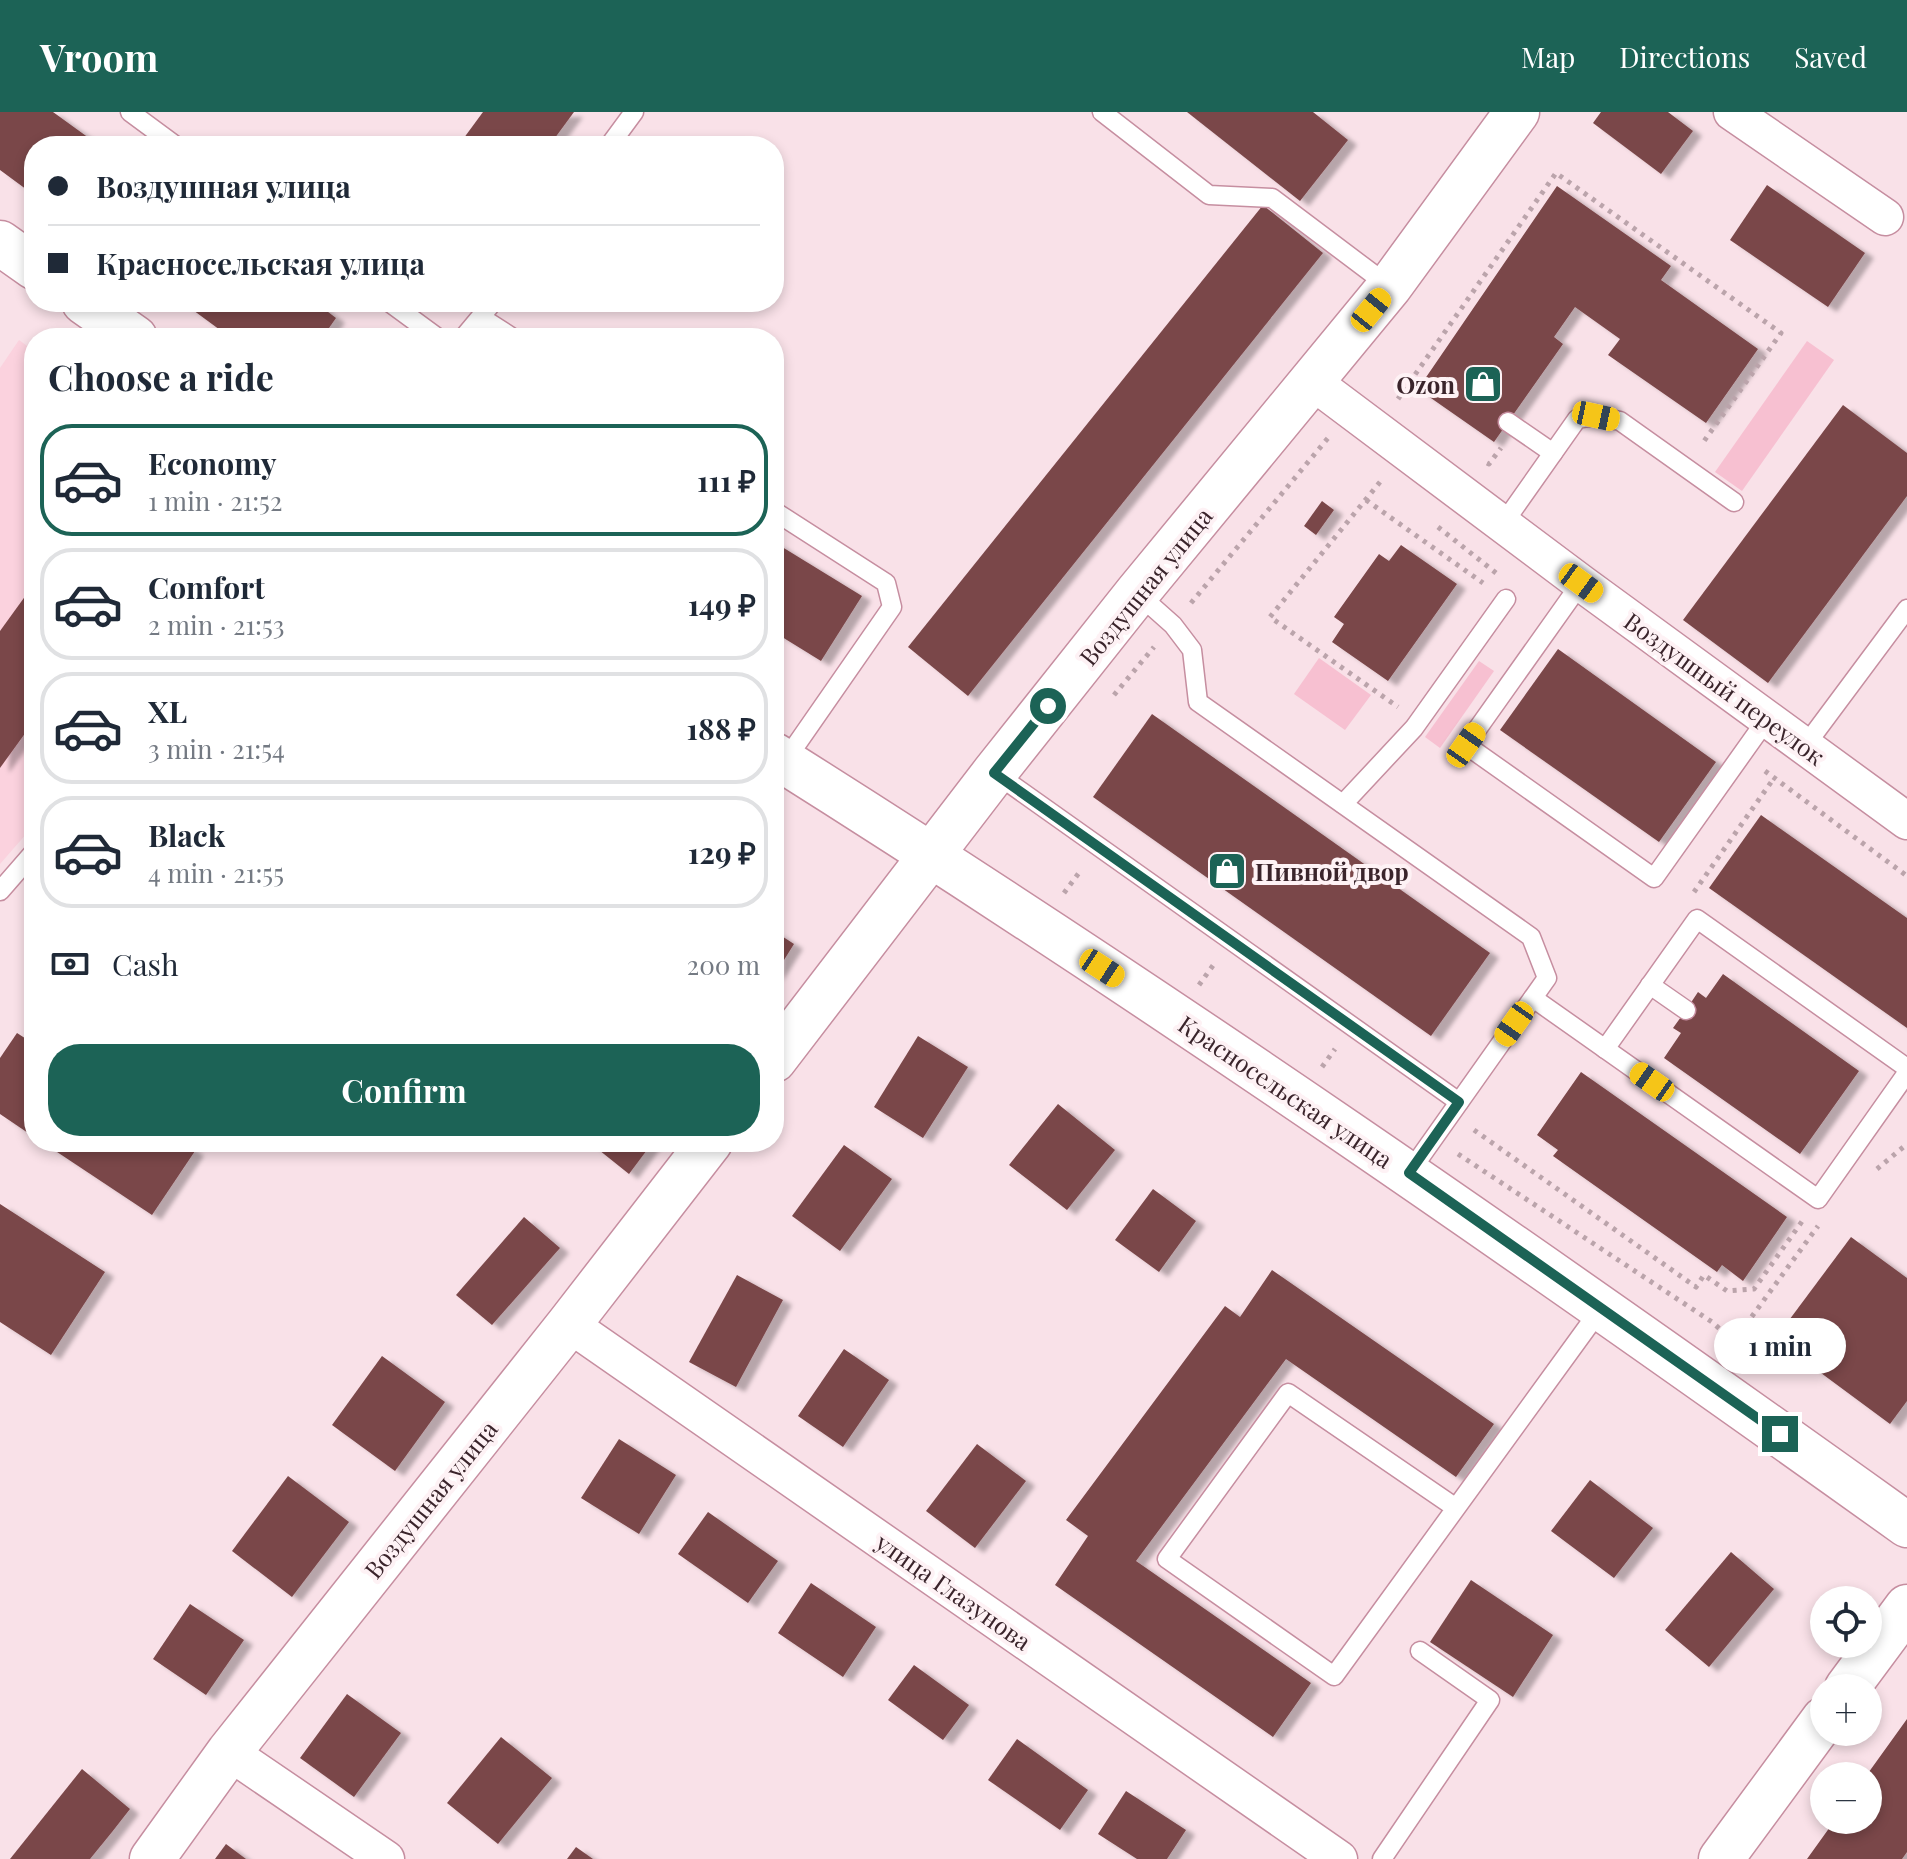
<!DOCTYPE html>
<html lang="en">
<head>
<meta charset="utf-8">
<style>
	body { margin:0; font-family:"Playfair Display",serif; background:#f2f2f3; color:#1f2937; height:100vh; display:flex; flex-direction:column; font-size:30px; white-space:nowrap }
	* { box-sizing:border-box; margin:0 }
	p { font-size:26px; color:#747a83 }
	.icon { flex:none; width:44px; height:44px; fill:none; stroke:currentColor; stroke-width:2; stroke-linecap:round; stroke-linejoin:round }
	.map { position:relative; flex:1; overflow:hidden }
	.sheet { position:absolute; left:24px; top:216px; width:760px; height:824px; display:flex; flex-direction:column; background:#fff; border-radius:32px; box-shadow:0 4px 12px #0003 }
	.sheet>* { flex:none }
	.top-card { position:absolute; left:24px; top:24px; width:760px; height:176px; border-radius:32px; box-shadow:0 4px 12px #0003; display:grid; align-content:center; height:176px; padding:0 24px; background:#fff }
	.tools { position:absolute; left:1810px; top:1474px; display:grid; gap:16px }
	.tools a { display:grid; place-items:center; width:72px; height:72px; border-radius:50%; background:#fff; box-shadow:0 4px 12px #0003; font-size:40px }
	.end { position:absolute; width:36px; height:36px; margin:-18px; border:10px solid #1c6356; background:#fff; box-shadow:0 0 0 4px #fff }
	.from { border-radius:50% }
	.bubble { position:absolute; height:56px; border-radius:28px; background:#fff; box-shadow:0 4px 12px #0003; font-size:26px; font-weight:700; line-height:56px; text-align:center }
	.car { position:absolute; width:24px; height:48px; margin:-24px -12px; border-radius:10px; box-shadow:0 0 6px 2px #0007; background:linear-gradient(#f5c518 24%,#345 0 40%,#f5c518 0 76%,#345 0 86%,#f5c518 0) }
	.top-card b { display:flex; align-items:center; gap:28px; height:76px; font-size:30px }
	.top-card b+b { border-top:2px solid #e0e1e3 }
	.top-card i { width:20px; height:20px; background:#1f2937 }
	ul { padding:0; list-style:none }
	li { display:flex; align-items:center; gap:24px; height:112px; margin:0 16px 12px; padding:0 8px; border:4px solid #e0e1e3; border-radius:32px }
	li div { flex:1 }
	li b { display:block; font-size:30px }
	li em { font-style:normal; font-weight:700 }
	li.current { border-color:#1c6356 }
	li>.icon { width:72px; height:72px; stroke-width:1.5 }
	h2 { padding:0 24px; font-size:36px; line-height:96px }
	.pay { display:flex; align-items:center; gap:20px; height:88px; padding:0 24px; font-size:30px }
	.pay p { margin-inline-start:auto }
	.button { display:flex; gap:16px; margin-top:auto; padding:16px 24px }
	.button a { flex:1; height:92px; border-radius:32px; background:#1c6356; color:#fff; font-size:32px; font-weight:700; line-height:92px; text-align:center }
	header { display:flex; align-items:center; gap:48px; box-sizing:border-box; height:112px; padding:0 40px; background:#1c6356; color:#fff }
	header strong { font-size:38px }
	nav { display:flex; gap:44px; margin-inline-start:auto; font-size:28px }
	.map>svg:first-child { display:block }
</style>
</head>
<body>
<header>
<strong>Vroom</strong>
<nav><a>Map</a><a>Directions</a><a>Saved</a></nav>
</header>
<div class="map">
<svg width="1907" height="1747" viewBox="0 0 1907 1747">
	<defs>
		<filter id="shadow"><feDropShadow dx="9" dy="5" stdDeviation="2" flood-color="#0004"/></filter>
	</defs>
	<rect width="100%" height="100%" fill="#f9e1e8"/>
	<path fill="#fbd2de" d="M19,228L34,239V713L0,752V256Z"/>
	<g fill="#f7c0d1">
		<path d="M1807,229L1834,248L1742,379L1715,360Z"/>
		<path d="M1319,546L1371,583L1345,618L1294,582Z"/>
		<path d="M1479,549L1494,559L1440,636L1425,625Z"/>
	</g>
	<g fill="#7a4648" filter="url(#shadow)">
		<path d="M0,0H53L100,34H34V83L0,58Z"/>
		<path d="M483,0H574L549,34H458Z"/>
		<path d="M1187,0H1313L1348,28L1300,89Z"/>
		<path d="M1601,0H1668L1693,19L1661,62L1593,11Z"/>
		<path d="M1767,73L1865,141L1828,195L1730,128Z"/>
		<path d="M1557,74L1671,154L1661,168L1758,237L1706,311L1608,243L1620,227L1575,195L1554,225L1563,232L1494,330L1418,277Z"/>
		<path d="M1263,93L1323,141L968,584L908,535Z"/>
		<path d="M182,190H315L336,206L322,226H231Z"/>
		<path d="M1843,293L1907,341V384L1768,571L1683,508Z"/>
		<path d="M1322,389L1334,398L1316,423L1304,414Z"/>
		<path d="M774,430L862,484L821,549L774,520Z"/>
		<path d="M1401,433L1457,472L1388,569L1332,530L1344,512L1334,505L1379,442L1389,449Z"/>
		<path d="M34,472V609L0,656V519Z"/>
		<path d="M1558,537L1716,650L1659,730L1500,618Z"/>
		<path d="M1152,602L1490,841L1431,924L1093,685Z"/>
		<path d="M1761,703L1907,806V916L1709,776Z"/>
		<path d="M774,819L794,832L774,864Z"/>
		<path d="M1723,862L1859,959L1800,1042L1664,946L1681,921L1673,916L1686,898L1698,880L1706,886Z"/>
		<path d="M17,921L34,932V1025L0,1002V946Z"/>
		<path d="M918,924L968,955L923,1026L874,995Z"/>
		<path d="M1581,960L1787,1105L1743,1169L1722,1153L1717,1160L1553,1044L1558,1038L1537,1023Z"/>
		<path d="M1058,992L1115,1038L1067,1098L1009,1053Z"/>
		<path d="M42,1030H182L195,1039L152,1103Z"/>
		<path d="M589,1030H653L629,1062Z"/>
		<path d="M844,1033L892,1067L840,1139L792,1104Z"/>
		<path d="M1153,1077L1196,1109L1159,1160L1115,1128Z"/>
		<path d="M0,1092L105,1160L51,1243L0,1210Z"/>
		<path d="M524,1105L560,1136L492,1213L456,1183Z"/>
		<path d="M1851,1125L1907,1166V1289L1890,1312L1775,1227Z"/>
		<path d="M1272,1158L1494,1312L1456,1365L1286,1247L1136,1449L1311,1571L1273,1625L1055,1473L1088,1424L1066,1408L1225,1194L1240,1205Z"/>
		<path d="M737,1163L783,1188L736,1275L689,1250Z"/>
		<path d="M844,1237L889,1268L843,1335L798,1304Z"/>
		<path d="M382,1244L445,1290L395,1359L332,1313Z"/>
		<path d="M619,1327L676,1363L639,1422L581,1386Z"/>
		<path d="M977,1332L1026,1369L975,1436L926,1399Z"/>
		<path d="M288,1364L349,1410L292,1485L232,1439Z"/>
		<path d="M1590,1368L1653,1416L1614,1466L1551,1419Z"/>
		<path d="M708,1400L778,1449L748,1491L678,1442Z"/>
		<path d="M1731,1440L1774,1477L1709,1555L1665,1518Z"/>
		<path d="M1471,1468L1553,1523L1513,1585L1430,1530Z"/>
		<path d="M811,1471L876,1515L843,1565L778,1521Z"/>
		<path d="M190,1492L244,1528L206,1583L153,1547Z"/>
		<path d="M914,1553L969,1593L943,1628L888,1588Z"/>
		<path d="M347,1582L401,1621L354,1685L300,1646Z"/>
		<path d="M1907,1607V1740L1902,1747H1807L1835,1708H1868L1866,1664Z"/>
		<path d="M501,1625L552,1666L498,1732L447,1691Z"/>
		<path d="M1017,1627L1088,1678L1060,1718L988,1668Z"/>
		<path d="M82,1657L130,1697L112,1720L90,1747H10Z"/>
		<path d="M1126,1679L1186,1718L1167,1747H1137L1098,1722Z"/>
		<path d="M226,1732L246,1747H215Z"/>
		<path d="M576,1735L593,1747H567Z"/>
	</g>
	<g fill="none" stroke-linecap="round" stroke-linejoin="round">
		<g stroke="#c68ea0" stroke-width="21">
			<g id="service">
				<path d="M130,0L176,34"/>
				<path d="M1102,0L1209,83L1272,86L1389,174"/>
				<path d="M609,34L634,0"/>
				<path d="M389,190L438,226"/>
				<path d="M482,206L513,226"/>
				<path d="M463,226L493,190"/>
				<path d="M1508,310L1553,341"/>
				<path d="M774,399L886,471L892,495L785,649"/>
				<path d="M1503,412L1577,307L1596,304L1620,309L1734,390"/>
				<path d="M1581,471L1466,633L1654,766L1767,607"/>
				<path d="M1137,481L1173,513L1192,538L1198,590L1531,825L1547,866L1409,1061"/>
				<path d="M1805,634L1907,497"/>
				<path d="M995,661L1459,990"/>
				<path d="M1343,692L1414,616L1506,487"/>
				<path d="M0,779L34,740"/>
				<path d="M1650,873L1686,898"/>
				<path d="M1533,886L1818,1087L1907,961"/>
				<path d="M1605,937L1697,807L1907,956"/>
				<path d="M1456,1396L1288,1281L1167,1447L1334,1564L1602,1195"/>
				<path d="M1382,1747L1490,1588L1420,1539"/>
			</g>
		</g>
		<g stroke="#c68ea0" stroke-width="39">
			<g id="minor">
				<path d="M1732,0L1885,105"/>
				<path d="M1313,270L1581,471L1907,709"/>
				<path d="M569,1212L1339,1747"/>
				<path d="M229,1640L386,1747"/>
			</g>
		</g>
		<g stroke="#c68ea0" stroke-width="47">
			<g id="tertiary">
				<path d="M774,948L994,661L1137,481L1390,174L1517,0"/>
				<path d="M1847,1576L1907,1495"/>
				<path d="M152,1747L229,1640L569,1212L710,1030"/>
				<path d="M1721,1747L1824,1607"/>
			</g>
		</g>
		<g stroke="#c68ea0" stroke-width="47">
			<g id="secondary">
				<path d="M0,131L34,155"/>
				<path d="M84,190L135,226"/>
				<path d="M774,643C1160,886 1535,1147 1907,1413"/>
			</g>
		</g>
		<g stroke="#bba4ab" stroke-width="5" stroke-dasharray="4 6" stroke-linecap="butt">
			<path d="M1398,287L1556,61L1781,221L1702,332"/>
			<path d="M1487,351L1489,352L1501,336"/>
			<path d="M1380,370L1270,505L1398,595"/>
			<path d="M1366,388L1483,471"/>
			<path d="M1438,415L1496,461"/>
			<path d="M1191,491L1328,326"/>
			<path d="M1114,583L1154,535"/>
			<path d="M1765,659L1907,764"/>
			<path d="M1694,780L1774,666"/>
			<path d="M1064,781L1081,758"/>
			<path d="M1199,873L1214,852"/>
			<path d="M1322,955L1335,937"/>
			<path d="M1474,1018L1696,1175L1704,1163L1727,1179L1754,1177L1803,1108"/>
			<path d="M1458,1042L1712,1210L1760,1253"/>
			<path d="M1877,1057L1907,1032"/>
			<path d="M1734,1229L1818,1114"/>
		</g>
		<use href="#service" stroke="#fff" stroke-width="18"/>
		<use href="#minor" stroke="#fff" stroke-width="36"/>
		<use href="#tertiary" stroke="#fff" stroke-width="44"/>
		<use href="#secondary" stroke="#fff" stroke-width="44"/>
	</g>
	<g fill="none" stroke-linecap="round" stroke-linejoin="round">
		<path stroke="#1c6356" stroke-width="10" d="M1048,594L994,661L1459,990L1409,1061L1780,1322"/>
	</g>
	<defs>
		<g id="shop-square" transform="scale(2)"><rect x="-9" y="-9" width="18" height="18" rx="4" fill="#1c6356" stroke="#fef2f5"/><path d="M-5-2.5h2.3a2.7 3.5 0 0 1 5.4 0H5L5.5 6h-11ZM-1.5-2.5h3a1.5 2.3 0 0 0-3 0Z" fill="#fff"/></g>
	</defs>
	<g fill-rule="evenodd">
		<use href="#shop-square" x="1483" y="272"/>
		<use href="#shop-square" x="1227" y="759"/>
	</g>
	<g text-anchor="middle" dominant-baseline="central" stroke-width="8" stroke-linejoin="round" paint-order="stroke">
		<g font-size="24" font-weight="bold" fill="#3a242b" stroke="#fef2f5" text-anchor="end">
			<text x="1455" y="272">Ozon</text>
			<text x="1255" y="759" text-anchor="start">Пивной двор</text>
		</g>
		<g font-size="24" fill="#3a242b" stroke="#fef2f5">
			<text transform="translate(1145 474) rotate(-51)">Воздушная улица</text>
			<text transform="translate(1725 576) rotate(36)">Воздушный переулок</text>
			<text transform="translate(1286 979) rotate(34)">Красносельская улица</text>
			<text transform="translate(430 1387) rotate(-51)">Воздушная улица</text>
			<text transform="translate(954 1479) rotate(35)">улица Глазунова</text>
		</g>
	</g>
</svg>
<div class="tools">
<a><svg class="icon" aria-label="locate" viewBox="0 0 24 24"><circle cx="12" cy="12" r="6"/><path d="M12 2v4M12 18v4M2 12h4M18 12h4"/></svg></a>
<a>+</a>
<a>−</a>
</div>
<i class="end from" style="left:1048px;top:594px"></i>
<i class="end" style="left:1780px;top:1322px"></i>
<div class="bubble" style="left:1714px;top:1206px;width:132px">1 min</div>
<i class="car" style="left:1371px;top:198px;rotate:39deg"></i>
<i class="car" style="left:1596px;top:304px;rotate:102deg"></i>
<i class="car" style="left:1581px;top:471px;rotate:126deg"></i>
<i class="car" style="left:1466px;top:633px;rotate:35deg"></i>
<i class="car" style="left:1102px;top:856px;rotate:123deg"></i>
<i class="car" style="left:1514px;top:912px;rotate:215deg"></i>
<i class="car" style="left:1652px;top:970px;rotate:305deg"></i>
<div class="top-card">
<b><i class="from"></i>Воздушная улица</b>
<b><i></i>Красносельская улица</b>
</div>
<section class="sheet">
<h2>Choose a ride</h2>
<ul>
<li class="current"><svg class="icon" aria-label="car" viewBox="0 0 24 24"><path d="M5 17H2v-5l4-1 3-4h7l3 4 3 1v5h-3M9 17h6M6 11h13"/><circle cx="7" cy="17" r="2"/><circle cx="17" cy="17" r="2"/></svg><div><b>Economy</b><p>1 min · 21:52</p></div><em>111 ₽</em></li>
<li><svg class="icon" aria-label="car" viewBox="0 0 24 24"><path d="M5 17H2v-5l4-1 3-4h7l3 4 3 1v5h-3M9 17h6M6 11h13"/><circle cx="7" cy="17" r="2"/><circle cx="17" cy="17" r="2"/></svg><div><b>Comfort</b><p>2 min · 21:53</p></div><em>149 ₽</em></li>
<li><svg class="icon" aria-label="car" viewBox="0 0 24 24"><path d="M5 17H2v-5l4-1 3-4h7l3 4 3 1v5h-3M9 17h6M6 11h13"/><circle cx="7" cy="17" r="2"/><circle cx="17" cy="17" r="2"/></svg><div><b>XL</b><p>3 min · 21:54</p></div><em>188 ₽</em></li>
<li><svg class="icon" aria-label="car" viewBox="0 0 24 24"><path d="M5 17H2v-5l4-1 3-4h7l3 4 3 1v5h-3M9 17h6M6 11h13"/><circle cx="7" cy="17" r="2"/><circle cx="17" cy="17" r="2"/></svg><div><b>Black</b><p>4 min · 21:55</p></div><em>129 ₽</em></li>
</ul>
<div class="pay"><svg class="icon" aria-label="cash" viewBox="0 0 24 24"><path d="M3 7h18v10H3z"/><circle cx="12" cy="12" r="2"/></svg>Cash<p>200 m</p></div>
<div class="button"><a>Confirm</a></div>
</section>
</div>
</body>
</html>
